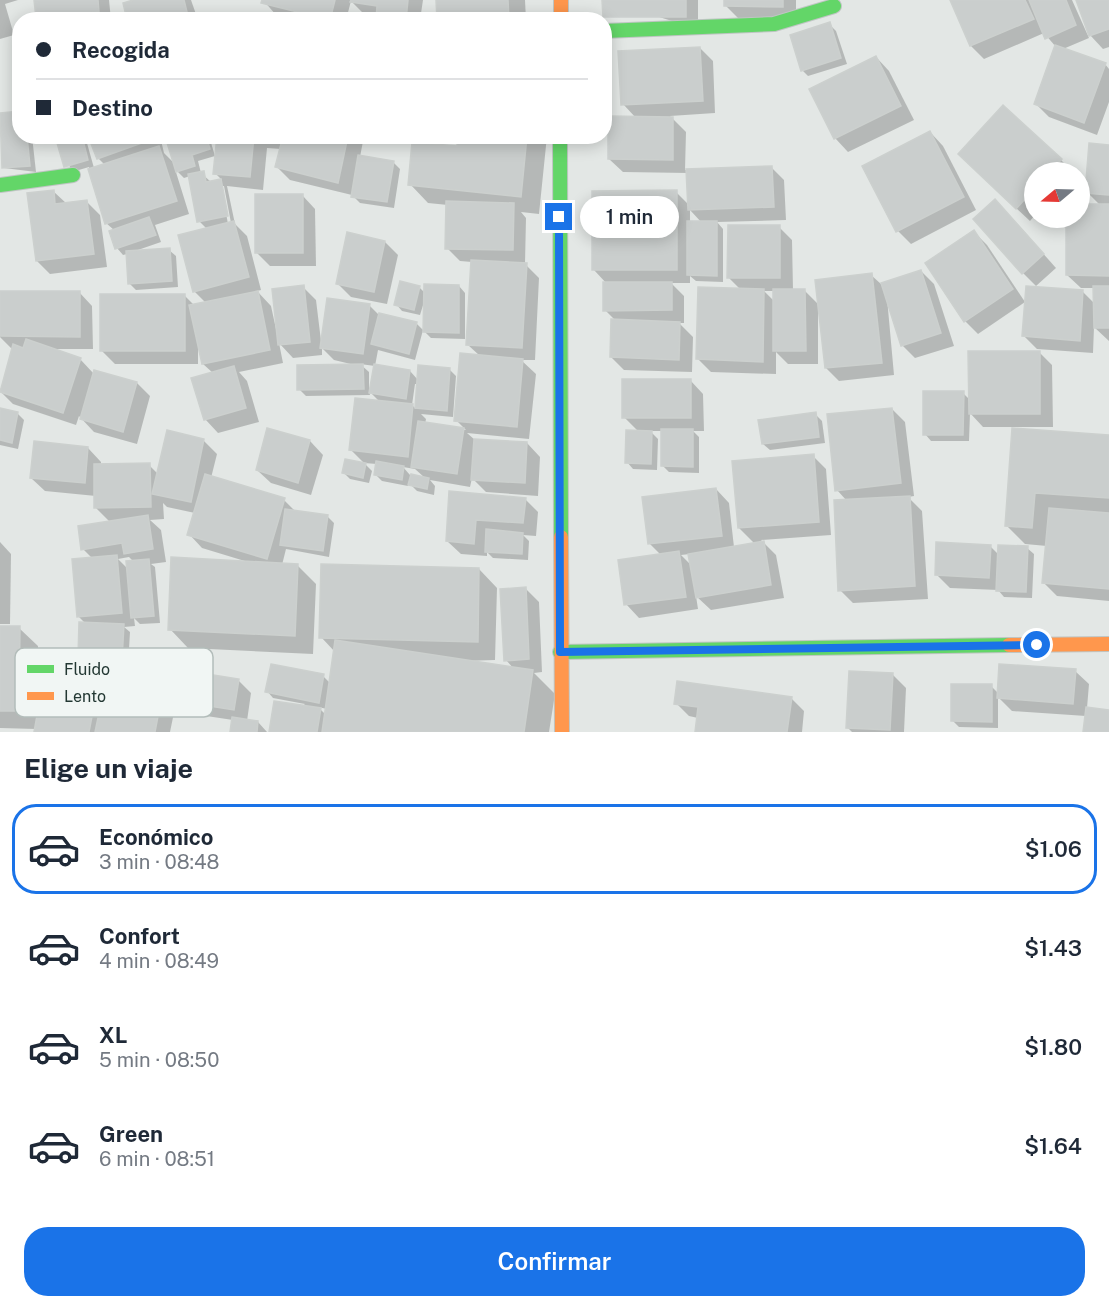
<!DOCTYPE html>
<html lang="es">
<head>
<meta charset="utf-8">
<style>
	body { margin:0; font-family:"Public Sans",sans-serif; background:#f6f6f7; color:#1f2937; height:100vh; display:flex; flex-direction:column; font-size:22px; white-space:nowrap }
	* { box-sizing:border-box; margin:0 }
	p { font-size:20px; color:#747a83 }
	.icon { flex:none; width:33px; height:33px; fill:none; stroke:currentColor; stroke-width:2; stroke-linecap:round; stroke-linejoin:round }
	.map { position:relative; height:732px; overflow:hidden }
	.panel { display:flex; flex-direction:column; background:#fff; flex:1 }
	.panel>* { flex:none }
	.top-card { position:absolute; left:12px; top:12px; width:600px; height:132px; border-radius:24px; box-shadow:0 3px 15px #0003; display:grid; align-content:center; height:132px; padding:0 24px; background:#fff }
	.needle { width:39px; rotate:251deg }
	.buttons { position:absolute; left:1024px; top:162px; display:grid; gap:12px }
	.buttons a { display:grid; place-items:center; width:66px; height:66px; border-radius:50%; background:#fff; box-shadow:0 3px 15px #0003; font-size:30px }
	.end { position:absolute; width:27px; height:27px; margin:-14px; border:8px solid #1a73e8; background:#fff; box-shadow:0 0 0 3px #fff }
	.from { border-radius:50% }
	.bubble { position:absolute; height:42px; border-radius:21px; background:#fff; box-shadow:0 3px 15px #0003; font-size:20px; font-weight:600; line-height:42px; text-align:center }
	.top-card b { display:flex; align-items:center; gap:21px; height:57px; font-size:22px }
	.top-card b+b { border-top:2px solid #e0e1e3 }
	.top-card i { width:15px; height:15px; background:#1f2937 }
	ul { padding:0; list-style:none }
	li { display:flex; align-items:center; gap:18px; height:90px; margin:0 12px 9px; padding:0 12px; border:3px solid transparent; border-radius:24px }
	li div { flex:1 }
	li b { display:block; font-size:22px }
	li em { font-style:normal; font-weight:600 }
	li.on { border-color:#1a73e8 }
	li>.icon { width:54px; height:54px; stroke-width:1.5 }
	h2 { padding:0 24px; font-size:27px; line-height:72px }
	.action { display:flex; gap:12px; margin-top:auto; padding:12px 24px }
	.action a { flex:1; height:69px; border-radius:24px; background:#1a73e8; color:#fff; font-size:24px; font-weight:600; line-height:69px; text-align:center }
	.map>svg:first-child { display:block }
</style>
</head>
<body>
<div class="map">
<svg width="1109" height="732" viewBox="0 0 1109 732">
	<rect width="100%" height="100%" fill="#e3e7e5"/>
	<g fill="#0003" fill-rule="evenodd">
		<path d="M0,0H18L5,4L14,35L0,39Z"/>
		<path d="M35,0H109L111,20H39Z"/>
		<path d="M139,0H191L198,20H129Z"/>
		<path d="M263,0H423L420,20H377L378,17L365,15L351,1L346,20H291L276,15Z"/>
		<path d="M438,0H525L526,20H439Z"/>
		<path d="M604,0H698V29Z"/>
		<path d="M726,0H796V19H739L726,6Z"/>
		<path d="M951,0H1072L1089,38L1063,49L1105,64L1109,69V102L1097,135L1049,117L1036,104L1056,47L1044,33L984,59L971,46Z"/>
		<path d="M1078,0H1109V47L1103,49L1090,35Z"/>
		<path d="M829,24L836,31L847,64L808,76L802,70Z"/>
		<path d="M700,48L713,61L715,113L670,116L686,132L685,170L771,167L784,180L786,220L717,222L723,229V282L696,281L690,276V283H671L684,296V323H679L693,337L692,372L624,370L611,357L616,321L605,310L607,284L594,270L676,192L689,205L688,173L623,172L609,159L636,118L623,104ZM690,210L702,223L690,222Z"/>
		<path d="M876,57L889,71L914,120L848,152L835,138Z"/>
		<path d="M20,112V136H32L36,172L4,168L0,114Z"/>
		<path d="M930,132L943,146L976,210L911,244L898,231Z"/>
		<path d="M57,136H85L94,168L105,165L98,158L90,136H160L164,153L175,164L167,136H209L215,156L198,161L201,173L211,182L222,180L215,173L218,136H364L360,157L393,162L400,169L394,208L360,203L352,195L290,180L277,167L281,149L267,148L263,190L227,186L235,224L247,236L261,290L257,291L271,306L276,329L303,287L316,300L321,341L369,305L380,316L416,323L423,330L415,360L378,350L375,366L410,371L418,380L449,369L456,376L453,417L421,414L426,419L425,424L466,430L456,420L480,356L468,345L472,262L460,261L447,248L448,205L428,203L410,184L458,148L459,136H547L539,214L521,212L526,218L525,264L539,278L535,360H521L536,374L529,439L467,433L475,440L527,443L540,457L538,496L486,492L472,478L470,487L430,480L435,486L434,495L417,491L409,483L408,486L382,481L375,474L377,464L364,463L351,450L380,402L369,391L370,395L306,396L299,389L359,366L334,360L322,348V355L293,358L279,343L283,363L239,372L247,381L259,422L218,433L205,419L213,373L203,364L198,343V364H115L102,351L184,295L195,306L206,303L194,291L207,229L199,221L190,176L184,178L175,169L189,214L155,225L161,242L135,251L169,250L176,256L178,287L136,290L129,283L127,254L123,255L117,248L111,232L114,230L106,223L89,167L72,172ZM221,186H224L231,223L228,224ZM360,364L375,366L369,391V372ZM415,384H418L416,409L412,405ZM403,467L415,469L425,478L410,475Z"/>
		<path d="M1109,146V341L1094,327L1093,353L1037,349L1024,336L1083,292L1095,304V288H1081L1067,275V218H1080V205H1100L1087,192Z"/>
		<path d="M1061,160L1073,172H1035V215L1030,221L973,168Z"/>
		<path d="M53,191L67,204L87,202L100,215L107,267L50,274L37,261Z"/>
		<path d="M302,195L315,209L316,266H270L257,253Z"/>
		<path d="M1008,214L1056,268L1036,286L1023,273Z"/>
		<path d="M779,227L792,240L793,290H804L819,305L871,275L881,284L921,271L934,284L954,346L915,358L902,345L887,298L894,375L839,381L826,368L820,311H818V364H788L776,352V374L711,372L698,359L741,290L729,278ZM764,291H774V301Z"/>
		<path d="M974,232L987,245L1025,302L978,334L965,321Z"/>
		<path d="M385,242L398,255L387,304L351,297L338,284Z"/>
		<path d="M459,286L465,293V339L431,338L425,332L424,302L420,315L402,311L396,304L419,287L425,293Z"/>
		<path d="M0,292H79L92,306L93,349H52L80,359L94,374L137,383L150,396L137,444L94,432L79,416L76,425L13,404L0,391L13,350L0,337Z"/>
		<path d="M1039,352L1052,365L1053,427H983L970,413L969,441H931L925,434L963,393L970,400Z"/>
		<path d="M690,380L703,394L704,431H693L699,437V473L669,472L662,465L663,431H650L658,439L657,470L633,469L627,462L639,432L624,417Z"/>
		<path d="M892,409L905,422L914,496L908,497L922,511L928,599L853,603L840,590L847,501L837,490Z"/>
		<path d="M0,410L18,414L24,420L18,449L0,445Z"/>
		<path d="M815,414L822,421L825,443L770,450L763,444Z"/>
		<path d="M268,430L310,441L323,455L311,495L271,483L257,470Z"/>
		<path d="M1014,430L1109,437V601L1057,596L1044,583L1047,546L1025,544L1007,526Z"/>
		<path d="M203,440L217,454L211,478L284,500L296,512L327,516L334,523L329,557L286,549L282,565L298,566L316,584L313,654L188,648L170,629L248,562L202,548L189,534L195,513L167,507L163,503L164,519L150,520L161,530L166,562L151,564L155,567L160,623L140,624L134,618L135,626L124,627L130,632L128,666L86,664L79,657L86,624L78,616L93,559L83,549L111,523L96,508V496L45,491L31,478L88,448L101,462V465H149L158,474ZM129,557L134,562L128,569L118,559Z"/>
		<path d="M813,456L826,469L831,535L761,540L776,555L784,598L711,610L696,596L698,609L639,618L626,604L661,555L649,543L716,489L729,503L734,547L755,544L739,528ZM690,554L692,566L681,555Z"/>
		<path d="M366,465L372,471L369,483L350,479L344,473Z"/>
		<path d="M451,493L525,499L538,512L536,536L523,535L529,541L528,560L493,558L487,552V556L461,554L447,541Z"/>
		<path d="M0,542L11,554L10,624H0Z"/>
		<path d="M990,546L999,555L1027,548L1034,554L1032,598L1004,597L998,590L950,588L936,574Z"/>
		<path d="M479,569L497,588L495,660L462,661L514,669L506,660L525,588L539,602L542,672L534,673L555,694L549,732H271L305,704L273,698L267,691L323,676L330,683L335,652L321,637ZM318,707L327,709L326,715Z"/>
		<path d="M0,628H19L38,646L37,715L100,672L107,679L165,680L180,696L238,680L251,693L247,721L258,722L267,732H231L233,720L193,714L177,698L170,732H35L36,729L0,728Z"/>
		<path d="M1075,671L1089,684L1087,708L1109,711V732H1084L1086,716L1012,711L998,697V728L959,727L953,721L991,686L999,694Z"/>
		<path d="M892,674L906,688L904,732H852L847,727Z"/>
		<path d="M791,698L804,711L802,732H696L698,718L689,716L676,703Z"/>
	</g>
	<g fill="#cacecd" stroke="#ccd0ce" stroke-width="1.5">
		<path d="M34,0H98L99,12L36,18Z"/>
		<path d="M133,0H184L189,20H127L123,3Z"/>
		<path d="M262,0H335L330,20L261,3Z"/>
		<path d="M351,0H408L406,20H376L377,6L350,2Z"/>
		<path d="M436,0H508L509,20H437Z"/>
		<path d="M602,0H686V17H603Z"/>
		<path d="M724,0H783V7L724,6Z"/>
		<path d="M950,0H1025L1034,19L970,46Z"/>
		<path d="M1029,0H1066L1076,25L1045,39Z"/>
		<path d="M1076,0H1109V29L1089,36Z"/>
		<path d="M830,22L841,58L801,71L790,35Z"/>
		<path d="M1055,45L1106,63L1084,123L1034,104Z"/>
		<path d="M700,47L703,101L621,105L618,51Z"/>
		<path d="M876,56L901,106L834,139L809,89Z"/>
		<path d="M1003,105L1062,159L1049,172H1035V188L1016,209L958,154Z"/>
		<path d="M20,111V136H27L30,166L2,168L0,113Z"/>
		<path d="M608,116L673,117V160L608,159Z"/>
		<path d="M930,131L964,197L896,232L862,166Z"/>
		<path d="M55,136H82L88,160L64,167Z"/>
		<path d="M88,136H153V139L97,159Z"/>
		<path d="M165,136H206L210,149L192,155L195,166L176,172Z"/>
		<path d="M217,136H254L250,177L213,174Z"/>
		<path d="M283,136H348L338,183L275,167Z"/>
		<path d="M458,136H527L521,197L408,185L412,142L457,146Z"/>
		<path d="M1089,143L1109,145V195L1085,193Z"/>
		<path d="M159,146L177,201L105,224L88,169Z"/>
		<path d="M358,155L394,161L387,202L351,197Z"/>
		<path d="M772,166L774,207L688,210L686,169Z"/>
		<path d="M204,171L206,182L221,179L228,216L197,222L188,174Z"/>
		<path d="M54,190L55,204L87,200L94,254L36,261L27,193Z"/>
		<path d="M677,190V270H592V191Z"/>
		<rect x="255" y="194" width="48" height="59"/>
		<path d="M995,199L1044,254L1022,274L973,219Z"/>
		<path d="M446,201L514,203L513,250L445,249Z"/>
		<path d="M1080,204H1109V276L1066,275V218H1080Z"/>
		<path d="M149,217L156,235L115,249L109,231Z"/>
		<path d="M234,221L249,277L193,292L178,235Z"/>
		<path d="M687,221H717V276L687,275Z"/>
		<path d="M728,225H780V278H727Z"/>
		<path d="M974,230L1013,289L964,322L925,263Z"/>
		<path d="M347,232L385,241L374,292L336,284Z"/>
		<path d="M170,248L172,281L128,284L126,251Z"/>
		<path d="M471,260L527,263L522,348L466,345Z"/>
		<path d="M921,270L941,333L901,346L881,283Z"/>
		<path d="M872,273L882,363L825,368L815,280Z"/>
		<path d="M400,281L420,286L414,310L394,305Z"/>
		<path d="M603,282H672V310L603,311Z"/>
		<path d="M424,284L459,285V333L423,332Z"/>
		<path d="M304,285L310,342L278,345L272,289Z"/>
		<path d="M1026,286L1083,290L1080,341L1022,336Z"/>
		<path d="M1093,286H1109V328H1094Z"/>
		<path d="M698,287L764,289L763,362L696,359Z"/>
		<path d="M773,289H805L806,351H773Z"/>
		<path d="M0,291H80V337L0,336Z"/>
		<path d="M258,291L270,350L202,364L189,305Z"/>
		<rect x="100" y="294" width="85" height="57"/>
		<path d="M327,298L370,304L363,354L320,348Z"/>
		<path d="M379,313L417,322L409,354L371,344Z"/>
		<path d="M611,319L680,322L679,360L610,357Z"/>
		<path d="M26,339L81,358L63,413L0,392L13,344L23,348Z"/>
		<path d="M968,351H1040V414H969Z"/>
		<path d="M460,353L523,359L517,427L454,421Z"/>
		<path d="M363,364L364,389L297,390V365Z"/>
		<path d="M374,364L410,370L406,399L369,393Z"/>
		<path d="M418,365L450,368L447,411L415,408Z"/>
		<path d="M234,366L246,408L204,420L191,378Z"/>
		<path d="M94,370L137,382L123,432L80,419Z"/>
		<rect x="622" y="379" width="69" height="39"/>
		<path d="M923,391H964L963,435H923Z"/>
		<path d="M355,398L413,404L408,457L349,450Z"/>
		<path d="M0,408L18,412L12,443L0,440Z"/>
		<path d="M892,408L901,483L835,491L827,414Z"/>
		<path d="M816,412L819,437L762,444L758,420Z"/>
		<path d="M418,421L464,428L457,474L411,467Z"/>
		<path d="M267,428L310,440L298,483L256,470Z"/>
		<path d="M1012,428L1109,435V498L1035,493L1032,528L1005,526Z"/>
		<path d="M661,429H693V467L661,466Z"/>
		<path d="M167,430L204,439L191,502L152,494Z"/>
		<path d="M626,430L652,431L651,464L625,463Z"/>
		<path d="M474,439L527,442L525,483L471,480Z"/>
		<path d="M34,441L88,447L85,483L30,478Z"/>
		<path d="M814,454L819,522L738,528L732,461Z"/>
		<path d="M345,459L366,463L363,478L342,473Z"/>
		<path d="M376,461L404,466L402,480L374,475Z"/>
		<path d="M150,463L151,507L94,508V464Z"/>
		<path d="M205,474L285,498L267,559L187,535Z"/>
		<path d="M411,474L429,478L427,489L408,485Z"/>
		<path d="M716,488L722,536L648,544L642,497Z"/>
		<path d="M449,491L526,498L523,523L476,520L474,544L446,541Z"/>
		<path d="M910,496L915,586L838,591L834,500Z"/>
		<path d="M1049,508L1109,513V589L1042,583Z"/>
		<path d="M285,509L328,515L323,551L280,545Z"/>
		<path d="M148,515L153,549L124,554L122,543L81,550L78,526Z"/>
		<path d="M486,529L523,533L522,554L485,552Z"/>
		<path d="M764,541L771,585L696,598L688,554Z"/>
		<path d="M936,542L991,545L989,578L935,575Z"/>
		<path d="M998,545L1028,546L1026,592L996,591Z"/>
		<path d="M679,551L686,597L624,605L618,560Z"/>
		<path d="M117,555L122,613L77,617L72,559Z"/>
		<path d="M171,557L298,564L295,636L168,630Z"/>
		<path d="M149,559L154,616L131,618L126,561Z"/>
		<path d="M321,564L479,568L478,642L319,638Z"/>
		<path d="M526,587L529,659L504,661L500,589Z"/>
		<path d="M79,622L124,624L122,660L78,657Z"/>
		<path d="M0,626H20L19,711H0Z"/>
		<path d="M335,640L533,670L524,732H322Z"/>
		<path d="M47,660L101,670L89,732H34Z"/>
		<path d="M271,664L324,674L319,703L265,692Z"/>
		<path d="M999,664L1076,669L1073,704L997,698Z"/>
		<path d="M109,666L165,679L155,732H95Z"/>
		<path d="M182,670L239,679L234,710L178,701Z"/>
		<path d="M849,671L893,673L890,730L846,728Z"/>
		<path d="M677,681L792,697L787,732H695L698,707L674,704Z"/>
		<path d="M951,684H992V722L951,721Z"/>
		<path d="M274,701L321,708L317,732H269Z"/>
		<path d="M1086,707L1109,710V732H1083Z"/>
		<path d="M232,717L258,721L257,732H230Z"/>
	</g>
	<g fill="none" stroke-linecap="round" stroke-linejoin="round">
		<g stroke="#bfc5c3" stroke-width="16">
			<g id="fast">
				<path d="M604,31L774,24L834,6"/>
				<path d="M560,136L561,537"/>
				<path d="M0,185L73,175"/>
				<path d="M560,652L1009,645"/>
			</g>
		</g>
		<g stroke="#bfc5c3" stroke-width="16">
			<g id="slow">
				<path d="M561,0V20"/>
				<path d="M561,537L562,732"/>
				<path d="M1009,645L1109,644"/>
			</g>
		</g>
		<use href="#fast" stroke="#63d668" stroke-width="14"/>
		<use href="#slow" stroke="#ff974d" stroke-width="14"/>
	</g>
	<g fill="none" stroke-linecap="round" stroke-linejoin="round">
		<path stroke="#1a73e8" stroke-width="8" d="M559,217L560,652L1037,645"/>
	</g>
	<rect x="15" y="648" width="198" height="69" rx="9" fill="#f1f6f4" stroke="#b3bdba" stroke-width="1.5"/>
	<rect x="27" y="665" width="27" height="8" fill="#63d668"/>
	<rect x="27" y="692" width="27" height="8" fill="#ff974d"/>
	<g font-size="16" fill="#233833">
		<text x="64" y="675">Fluido</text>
		<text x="64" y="702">Lento</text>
	</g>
</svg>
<div class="buttons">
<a><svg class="needle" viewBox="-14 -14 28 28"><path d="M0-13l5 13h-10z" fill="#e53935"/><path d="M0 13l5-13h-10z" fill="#747a83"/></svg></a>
</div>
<i class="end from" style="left:1037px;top:645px"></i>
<i class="end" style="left:559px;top:217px"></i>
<div class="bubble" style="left:580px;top:196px;width:99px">1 min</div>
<div class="top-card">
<b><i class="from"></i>Recogida</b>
<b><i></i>Destino</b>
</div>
</div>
<section class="panel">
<h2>Elige un viaje</h2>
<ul>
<li class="on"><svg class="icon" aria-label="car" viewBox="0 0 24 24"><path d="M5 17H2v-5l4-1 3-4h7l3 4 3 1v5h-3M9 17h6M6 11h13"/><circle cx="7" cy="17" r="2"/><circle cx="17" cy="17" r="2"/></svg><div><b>Económico</b><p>3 min · 08:48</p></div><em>$1.06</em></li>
<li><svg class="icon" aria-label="car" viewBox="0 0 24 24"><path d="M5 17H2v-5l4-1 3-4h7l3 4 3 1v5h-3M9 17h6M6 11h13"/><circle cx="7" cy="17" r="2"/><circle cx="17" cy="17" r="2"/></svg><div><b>Confort</b><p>4 min · 08:49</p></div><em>$1.43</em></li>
<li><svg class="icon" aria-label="car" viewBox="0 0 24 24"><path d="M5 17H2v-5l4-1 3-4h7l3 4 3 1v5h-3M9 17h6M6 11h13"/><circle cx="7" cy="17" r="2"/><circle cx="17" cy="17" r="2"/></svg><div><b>XL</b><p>5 min · 08:50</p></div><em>$1.80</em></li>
<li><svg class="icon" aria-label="car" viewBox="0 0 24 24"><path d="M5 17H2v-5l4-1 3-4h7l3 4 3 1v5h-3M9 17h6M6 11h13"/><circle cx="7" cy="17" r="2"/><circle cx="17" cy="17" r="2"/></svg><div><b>Green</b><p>6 min · 08:51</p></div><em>$1.64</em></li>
</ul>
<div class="action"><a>Confirmar</a></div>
</section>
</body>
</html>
